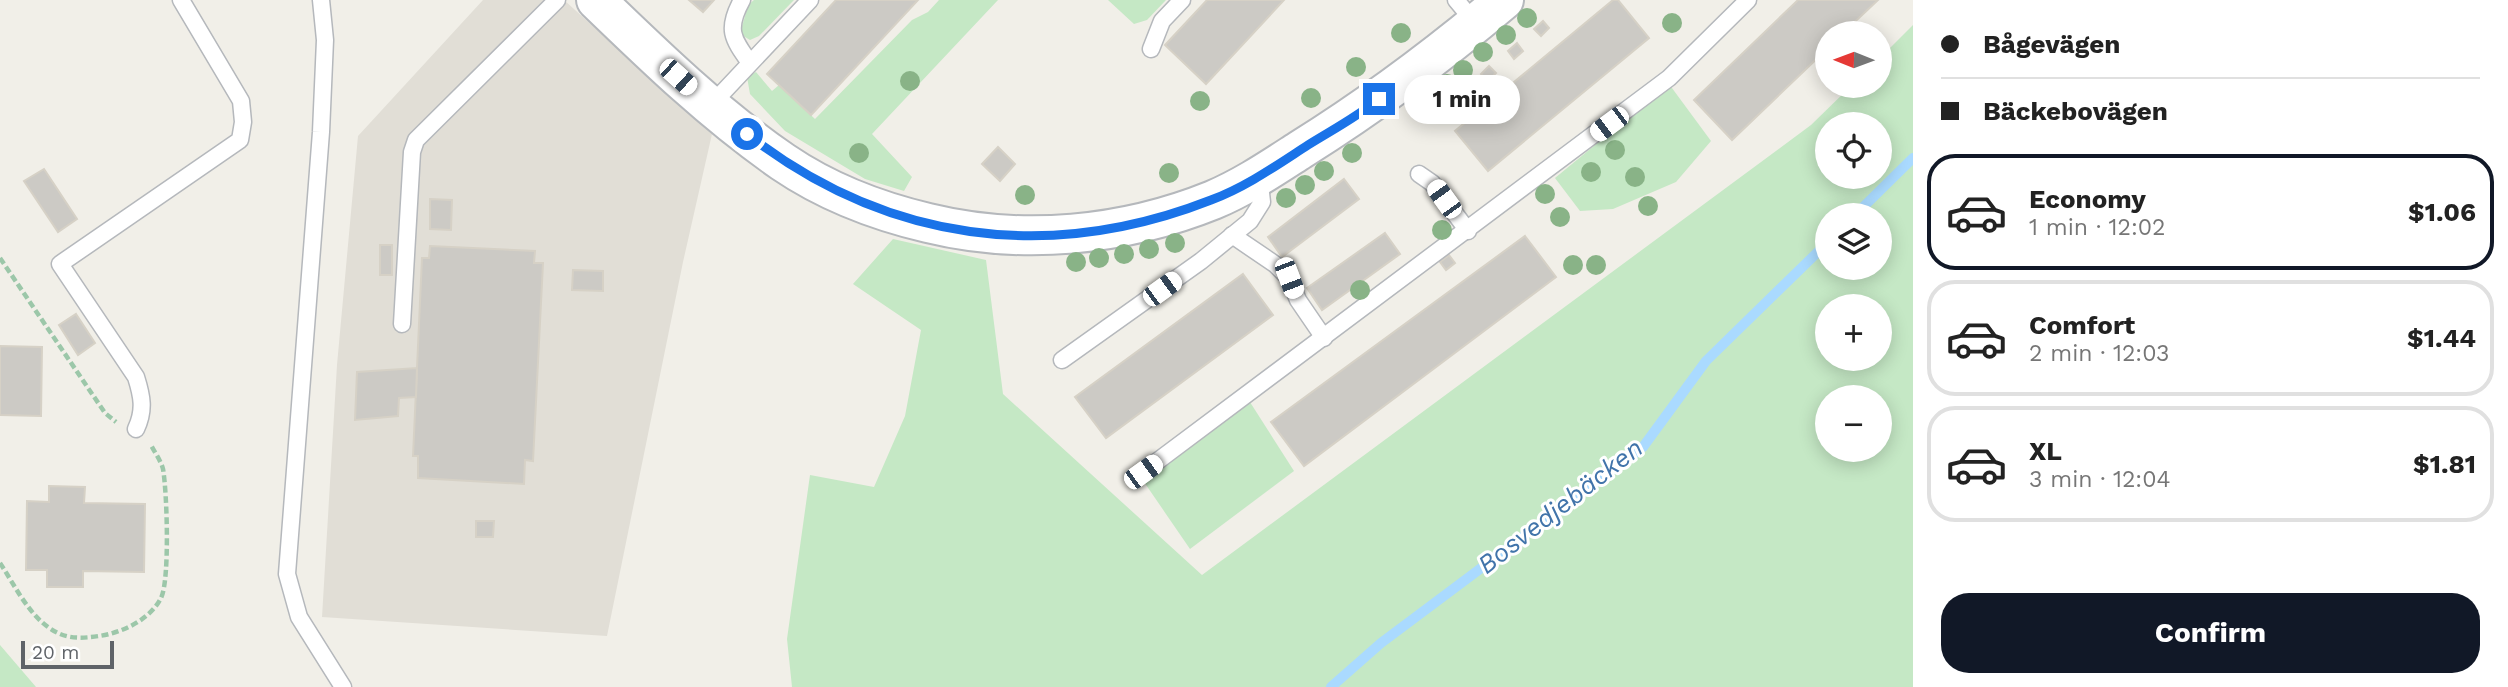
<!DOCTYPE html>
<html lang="en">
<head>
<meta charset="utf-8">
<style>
	body { margin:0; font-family:"Work Sans",sans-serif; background:#f2f2f2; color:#222; height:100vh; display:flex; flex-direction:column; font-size:26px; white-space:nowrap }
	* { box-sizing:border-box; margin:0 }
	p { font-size:23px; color:#767676 }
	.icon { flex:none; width:38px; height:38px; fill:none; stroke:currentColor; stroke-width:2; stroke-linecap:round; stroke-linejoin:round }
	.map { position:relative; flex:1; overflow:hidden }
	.side { display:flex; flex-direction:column; background:#fff; width:595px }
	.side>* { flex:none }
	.guide { display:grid; align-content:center; height:154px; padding:0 28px; background:#fff }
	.needle { width:46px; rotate:271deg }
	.buttons { position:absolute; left:1815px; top:21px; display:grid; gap:14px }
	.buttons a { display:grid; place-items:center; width:77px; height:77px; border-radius:50%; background:#fff; box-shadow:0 4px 18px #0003; font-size:35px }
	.scale { position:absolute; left:21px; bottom:18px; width:93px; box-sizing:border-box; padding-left:7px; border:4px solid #5f6368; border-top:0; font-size:19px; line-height:24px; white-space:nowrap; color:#5f6368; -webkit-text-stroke:5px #fff; paint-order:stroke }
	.end { position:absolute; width:32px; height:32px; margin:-16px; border:9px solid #1a73e8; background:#fff; box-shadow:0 0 0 4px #fff }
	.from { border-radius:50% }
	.bubble { position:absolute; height:49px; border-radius:24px; background:#fff; box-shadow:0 4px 18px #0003; font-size:23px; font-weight:700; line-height:49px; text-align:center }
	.car { position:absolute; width:21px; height:42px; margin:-21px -10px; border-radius:9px; box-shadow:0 0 5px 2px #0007; background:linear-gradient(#fff 24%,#345 0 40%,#fff 0 76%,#345 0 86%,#fff 0) }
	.guide b { display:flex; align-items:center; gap:24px; height:66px; font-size:26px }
	.guide b+b { border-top:2px solid #e0e0e0 }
	.guide i { width:18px; height:18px; background:#222 }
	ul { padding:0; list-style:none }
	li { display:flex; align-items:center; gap:21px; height:116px; margin:0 14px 10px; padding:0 14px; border:4px solid #e0e0e0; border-radius:28px }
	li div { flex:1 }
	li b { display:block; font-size:26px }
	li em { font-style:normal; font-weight:700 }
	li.active { border-color:#111827 }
	li>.icon { width:63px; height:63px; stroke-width:1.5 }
	.action { display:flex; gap:14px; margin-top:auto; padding:14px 28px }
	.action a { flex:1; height:80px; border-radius:28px; background:#111827; color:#fff; font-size:28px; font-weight:700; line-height:80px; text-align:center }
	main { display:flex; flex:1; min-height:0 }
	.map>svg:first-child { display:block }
</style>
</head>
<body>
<main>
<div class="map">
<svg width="1913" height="687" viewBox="0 0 1913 687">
	<rect width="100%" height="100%" fill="#f1efe8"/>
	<path fill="#e1ded6" d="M483,0H564L712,134L683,262L607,636L322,617L337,365L358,136Z"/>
	<g fill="#c5e8c5" fill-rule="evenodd">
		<path d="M754,0H794L759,36L750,40L740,34L748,5Z"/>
		<path d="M939,0H998L872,134L912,177L904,191L865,179L785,131L750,94L747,77L756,72L772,91L779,85L815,119L912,20L928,12Z"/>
		<path d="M1108,0H1166L1147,20L1134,24Z"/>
		<path d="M1913,25V687H792L787,639L810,475L874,487L905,416L921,330L853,284L893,239L986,260L1003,394L1202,575L1811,125L1851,86H1880V58ZM1827,124H1880V177H1827ZM1827,215H1880V268H1827ZM1827,306H1880V359H1827ZM1827,397H1880V450H1827Z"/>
		<path d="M1669,84L1711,141L1676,182L1613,209L1580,211L1555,178Z"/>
		<path d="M1248,399L1294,471L1190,549L1144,482Z"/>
		<path d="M0,645L36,687H0Z"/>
	</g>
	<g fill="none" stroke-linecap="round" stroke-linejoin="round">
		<g stroke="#aadaff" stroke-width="10">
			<path d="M1855,215L1913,158"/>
			<path d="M1331,687L1381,643L1643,447L1706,361L1827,243"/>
		</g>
	</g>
	<g fill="#cccac5" stroke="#d6d1c6" stroke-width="2">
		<path d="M689,0H714L703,12Z"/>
		<path d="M836,0H918L811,115L767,74Z"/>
		<path d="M1207,0H1284L1206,84L1165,45Z"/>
		<path d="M1613,0H1618L1649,38L1488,171L1455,131Z"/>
		<path d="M1798,0H1878L1843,33H1827V49L1732,140L1694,100Z"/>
		<path d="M1543,21L1549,28L1541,36L1534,29Z"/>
		<path d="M1517,43L1523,51L1514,59L1508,51Z"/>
		<path d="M1489,66L1496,73L1488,81L1481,74Z"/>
		<path d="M1462,88L1468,95L1459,102L1453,95Z"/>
		<path d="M998,147L1015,164L1000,181L982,164Z"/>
		<path d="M44,169L77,219L58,232L24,181Z"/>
		<path d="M1344,179L1359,199L1282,257L1268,237Z"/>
		<path d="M430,199L452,200L451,230L430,229Z"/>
		<path d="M1385,233L1400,254L1322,310L1307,288Z"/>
		<path d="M1525,236L1556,277L1304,466L1271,422Z"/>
		<rect x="380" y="245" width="12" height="30"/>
		<path d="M430,246L535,251L534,263H543L533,461L525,460L524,484L418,478V456H413L422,258H429Z"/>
		<path d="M1449,255L1455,263L1446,270L1440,262Z"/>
		<path d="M573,270L603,271V291L572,290Z"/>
		<path d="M1243,274L1273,315L1106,438L1075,397Z"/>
		<path d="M76,314L95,343L78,355L59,325Z"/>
		<path d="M0,346L42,347L41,416L0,415Z"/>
		<path d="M417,368L416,397L399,398L398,416L355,420L357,372Z"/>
		<path d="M49,486L85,487L84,503L145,504L144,572L83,571V587H47V570H26L27,501L49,502Z"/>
		<path d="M476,521H494L493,537H476Z"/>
	</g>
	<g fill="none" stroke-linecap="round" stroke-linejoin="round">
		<g stroke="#b5b8bc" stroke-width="19">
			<g id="service">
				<path d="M321,0L325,40L321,132L287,574L299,617L343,687"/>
				<path d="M742,0C726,29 732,38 750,63"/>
				<path d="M1456,0L1476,24"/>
				<path d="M1151,49L1162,21L1182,0"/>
				<path d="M710,106L810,0"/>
				<path d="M1419,174L1432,183L1468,231"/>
				<path d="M1232,235L1276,265L1289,278L1298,300L1324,338"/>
				<path d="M402,324L412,152L416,140L557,0"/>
				<path d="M1062,360L1201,261L1250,221L1262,202L1259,176"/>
				<path d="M136,429C145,410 142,396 136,377L60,264L240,140L243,122L241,101L181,0"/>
				<path d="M1143,472L1669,78L1748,0"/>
			</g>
		</g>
		<g stroke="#b5b8bc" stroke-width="42">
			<path id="tertiary" d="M596,0C655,57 715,115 783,162C827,192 877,211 928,223C1022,246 1124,236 1213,200C1244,187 1272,168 1300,150C1372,105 1439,55 1504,0"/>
		</g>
		<g stroke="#9cc7a9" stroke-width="4.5" stroke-dasharray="7 3.5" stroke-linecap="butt">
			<path d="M0,258L105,413L116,422"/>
			<path d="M0,563C14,584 27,612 48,627C64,639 79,639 99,636C121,633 150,620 161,598C170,580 167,491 163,469C161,461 155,453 151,445"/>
		</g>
		<use href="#service" stroke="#fff" stroke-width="16"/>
		<use href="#tertiary" stroke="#fff" stroke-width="38"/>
	</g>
	<g fill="#89b387">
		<circle cx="1527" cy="18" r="10"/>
		<circle cx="1672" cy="23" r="10"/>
		<circle cx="1401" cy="33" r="10"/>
		<circle cx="1506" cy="35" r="10"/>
		<circle cx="1483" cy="52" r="10"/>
		<circle cx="1356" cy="67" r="10"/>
		<circle cx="1463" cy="70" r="10"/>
		<circle cx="910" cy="81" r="10"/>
		<circle cx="1447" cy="84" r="10"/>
		<circle cx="1311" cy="98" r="10"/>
		<circle cx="1426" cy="99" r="10"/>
		<circle cx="1200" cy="101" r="10"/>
		<circle cx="1615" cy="150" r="10"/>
		<circle cx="859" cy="153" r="10"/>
		<circle cx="1352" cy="153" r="10"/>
		<circle cx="1324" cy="171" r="10"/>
		<circle cx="1591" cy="172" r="10"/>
		<circle cx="1169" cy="173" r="10"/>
		<circle cx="1635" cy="177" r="10"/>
		<circle cx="1305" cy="185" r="10"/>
		<circle cx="1545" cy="194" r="10"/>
		<circle cx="1025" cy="195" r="10"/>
		<circle cx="1286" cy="198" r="10"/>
		<circle cx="1648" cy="206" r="10"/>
		<circle cx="1560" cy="217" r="10"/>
		<circle cx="1442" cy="230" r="10"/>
		<circle cx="1175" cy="243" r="10"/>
		<circle cx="1149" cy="249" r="10"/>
		<circle cx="1124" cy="254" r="10"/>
		<circle cx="1099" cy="258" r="10"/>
		<circle cx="1076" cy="262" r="10"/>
		<circle cx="1573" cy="265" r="10"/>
		<circle cx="1596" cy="265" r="10"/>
		<circle cx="1360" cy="290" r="10"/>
	</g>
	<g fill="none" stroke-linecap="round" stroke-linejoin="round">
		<path stroke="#1a73e8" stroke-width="9" d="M747,134C886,242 1048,264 1211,200C1246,187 1277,165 1308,145C1332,130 1357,117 1379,99"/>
	</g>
	<g text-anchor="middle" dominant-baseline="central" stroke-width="6" stroke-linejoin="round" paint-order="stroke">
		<g font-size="26" font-style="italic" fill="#4174aa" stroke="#fff">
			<text transform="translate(1560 506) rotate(-38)">Bosvedjebäcken</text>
		</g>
	</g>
</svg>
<div class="buttons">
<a><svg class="needle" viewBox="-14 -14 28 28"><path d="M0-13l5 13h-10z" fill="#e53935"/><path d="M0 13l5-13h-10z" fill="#767676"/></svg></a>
<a><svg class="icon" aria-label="locate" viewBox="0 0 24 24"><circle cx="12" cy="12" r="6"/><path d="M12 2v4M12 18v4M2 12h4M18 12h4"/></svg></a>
<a><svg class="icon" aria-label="layers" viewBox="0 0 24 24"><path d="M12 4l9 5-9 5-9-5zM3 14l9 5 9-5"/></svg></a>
<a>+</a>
<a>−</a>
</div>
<div class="scale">20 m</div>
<i class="end from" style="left:747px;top:134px"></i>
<i class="end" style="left:1379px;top:99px"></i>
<div class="bubble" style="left:1404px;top:75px;width:116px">1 min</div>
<i class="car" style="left:678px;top:77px;rotate:132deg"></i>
<i class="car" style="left:1609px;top:124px;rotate:233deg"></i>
<i class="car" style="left:1444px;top:199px;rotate:324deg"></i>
<i class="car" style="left:1289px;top:278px;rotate:159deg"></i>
<i class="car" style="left:1162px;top:289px;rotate:54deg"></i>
<i class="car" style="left:1143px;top:472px;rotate:54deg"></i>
</div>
<section class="side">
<div class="guide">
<b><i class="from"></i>Bågevägen</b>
<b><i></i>Bäckebovägen</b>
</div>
<ul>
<li class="active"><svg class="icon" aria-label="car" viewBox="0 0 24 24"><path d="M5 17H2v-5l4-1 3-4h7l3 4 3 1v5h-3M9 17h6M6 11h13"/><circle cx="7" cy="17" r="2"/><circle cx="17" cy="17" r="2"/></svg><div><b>Economy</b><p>1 min · 12:02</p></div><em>$1.06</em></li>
<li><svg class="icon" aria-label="car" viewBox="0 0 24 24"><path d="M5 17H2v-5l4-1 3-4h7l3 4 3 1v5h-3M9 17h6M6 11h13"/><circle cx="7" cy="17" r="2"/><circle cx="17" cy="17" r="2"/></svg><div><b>Comfort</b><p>2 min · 12:03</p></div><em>$1.44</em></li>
<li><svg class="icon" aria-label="car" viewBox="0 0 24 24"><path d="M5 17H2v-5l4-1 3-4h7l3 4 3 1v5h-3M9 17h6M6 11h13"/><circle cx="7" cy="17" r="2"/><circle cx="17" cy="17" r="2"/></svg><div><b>XL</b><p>3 min · 12:04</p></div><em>$1.81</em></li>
</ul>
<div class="action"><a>Confirm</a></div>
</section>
</main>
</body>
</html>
